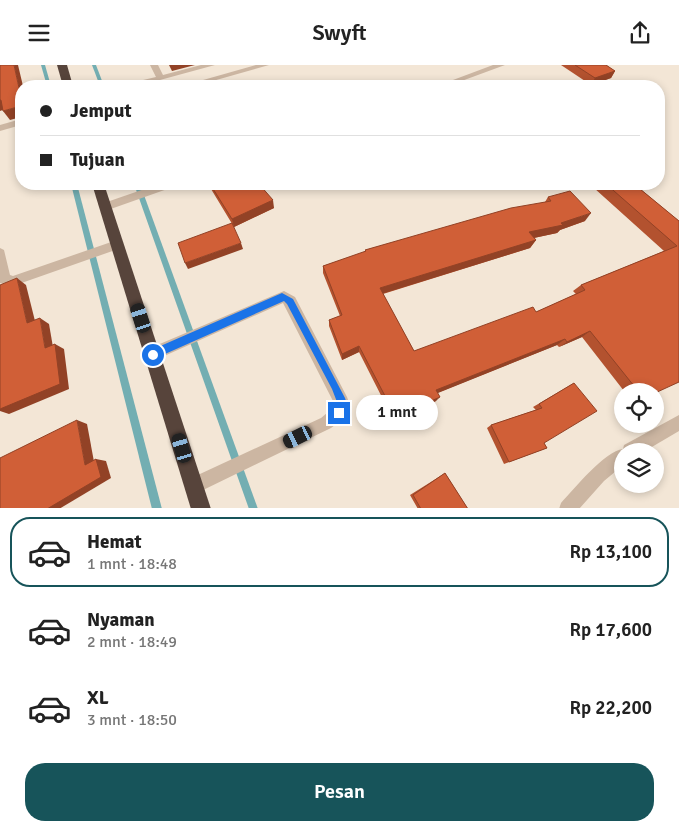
<!DOCTYPE html>
<html lang="id">
<head>
<meta charset="utf-8">
<style>
	body { margin:0; font-family:Signika,sans-serif; background:#f2f2f2; color:#222; height:100vh; display:flex; flex-direction:column; font-size:19px; white-space:nowrap }
	* { box-sizing:border-box; margin:0 }
	p { font-size:16px; color:#767676 }
	.icon { flex:none; width:28px; height:28px; fill:none; stroke:currentColor; stroke-width:2; stroke-linecap:round; stroke-linejoin:round }
	.map { position:relative; height:443px; overflow:hidden }
	.side { display:flex; flex-direction:column; background:#fff; flex:1 }
	.side>* { flex:none }
	.banner { position:absolute; left:15px; top:15px; width:650px; height:110px; border-radius:20px; box-shadow:0 2px 8px #0003; display:grid; align-content:center; height:110px; padding:0 25px; background:#fff }
	.buttons { position:absolute; left:614px; top:318px; display:grid; gap:10px }
	.buttons a { display:grid; place-items:center; width:50px; height:50px; border-radius:50%; background:#fff; box-shadow:0 2px 8px #0003; font-size:25px }
	.end { position:absolute; width:22px; height:22px; margin:-11px; border:6px solid #1a73e8; background:#fff; box-shadow:0 0 0 2px #fff }
	.from { border-radius:50% }
	.bubble { position:absolute; height:35px; border-radius:18px; background:#fff; box-shadow:0 2px 8px #0003; font-size:16px; font-weight:600; line-height:35px; text-align:center }
	.car { position:absolute; width:15px; height:30px; margin:-15px -8px; border-radius:6px; box-shadow:0 0 4px 1px #0007; background:linear-gradient(#222 24%,#8ab4d8 0 40%,#222 0 76%,#8ab4d8 0 86%,#222 0) }
	.banner b { display:flex; align-items:center; gap:18px; height:48px; font-size:19px }
	.banner b+b { border-top:1px solid #e0e0e0 }
	.banner i { width:12px; height:12px; background:#222 }
	ul { padding:9px 0 0; list-style:none }
	li { display:flex; align-items:center; gap:15px; height:70px; margin:0 10px 8px; padding:0 15px; border:2px solid transparent; border-radius:20px }
	li div { flex:1 }
	li b { display:block; font-size:19px }
	li em { font-style:normal; font-weight:600 }
	li.active { border-color:#17545a }
	li>.icon { width:45px; height:45px; stroke-width:1.5 }
	.cta { display:flex; gap:10px; margin-top:auto; padding:10px 25px }
	.cta a { flex:1; height:58px; border-radius:20px; background:#17545a; color:#fff; font-size:20px; font-weight:600; line-height:58px; text-align:center }
	header { display:flex; justify-content:space-between; align-items:center; height:65px; padding:0 25px; background:#fff; font-size:22px; font-weight:600 }
	.map>svg:first-child { display:block }
</style>
</head>
<body>
<header><svg class="icon" aria-label="menu" viewBox="0 0 24 24"><path d="M4 6h16M4 12h16M4 18h16"/></svg>Swyft<svg class="icon" aria-label="share" viewBox="0 0 24 24"><path d="M12 15V3M7 8l5-5 5 5M5 13v7h14v-7"/></svg></header>
<div class="map">
<svg width="679" height="444" viewBox="0 0 679 444">
	<rect width="100%" height="100%" fill="#f3e6d6"/>
	<g fill="none" stroke-linecap="round" stroke-linejoin="round">
		<g fill="#73aeb2" fill-rule="evenodd">
			<path d="M41,0H45L51,21H47Z"/>
			<path d="M92,0H96L104,21H100Z"/>
			<path d="M71,119H77L162,444H152Z"/>
			<path d="M134,119H140L258,444H249Z"/>
		</g>
		<g fill="#ccb6a2" fill-rule="evenodd">
			<path d="M150,0H158L163,10L201,0H215L138,21H125L126,19L156,12Z"/>
			<path d="M256,0H269L195,21H182Z"/>
			<path d="M493,0H505L448,21H437Z"/>
			<path d="M21,54V60L0,66V60Z"/>
			<path d="M159,119H174L173,122L105,146L100,142L101,139Z"/>
			<path d="M117,175L121,177L123,180L121,183L13,221L0,218V183L4,185L10,210L13,211Z"/>
			<path d="M284,226L295,232L347,332C353,346 341,356 331,363L199,427L193,429L187,427L185,421L187,415L321,353L333,343L334,338L283,238L153,296L148,294L146,289L148,284Z"/>
			<path d="M679,350V366L645,386H622V401L604,416L579,444H559L561,438C574,424 605,386 623,384L624,380Z"/>
		</g>
		<g fill="#57443b" fill-rule="evenodd">
			<path d="M57,0H67L73,21H63Z"/>
			<path d="M92,119H104L211,444H191Z"/>
		</g>
	</g>
	<g fill="#b3522f">
		<path d="M561,0H606L615,6L611,13L591,20Z"/>
		<path d="M208,119H261H260L274,143L234,162Z"/>
		<path d="M598,119H634L679,156V317L655,326H624L582,272L559,282L557,280L437,328L436,336L394,356L359,287L342,295L329,261V255L340,251L323,208V201L365,187V185L545,137L548,132L585,156L560,165L557,168L534,173L536,175L530,183L383,229L414,286L536,247L576,229L573,226L581,220L664,186L594,123Z"/>
		<path d="M574,318L544,378L547,383L504,399L487,363L491,360L536,345L533,342Z"/>
		<path d="M445,408L468,444H418L410,430L442,410Z"/>
	</g>
	<g fill="#924226">
		<path d="M14,0H18L23,21H21V32Z"/>
		<path d="M169,0H195L172,6Z"/>
		<path d="M615,6L611,13L591,20L595,13Z"/>
		<path d="M0,35H1L8,43L0,46Z"/>
		<path d="M21,41V52L10,55L3,46Z"/>
		<path d="M273,135L274,143L234,162L232,154Z"/>
		<path d="M591,148L585,156L560,165L557,168L524,175L529,167L561,158Z"/>
		<path d="M536,175L530,183L378,230L380,223Z"/>
		<path d="M241,178L243,184L188,204L185,198Z"/>
		<path d="M17,213L26,220L37,264L27,258Z"/>
		<path d="M40,253L49,259L54,288L45,283Z"/>
		<path d="M590,266L582,272L559,282L567,277Z"/>
		<path d="M565,274L557,280L433,330L436,325Z"/>
		<path d="M55,279L64,284L69,324L9,349L0,346V344Z"/>
		<path d="M359,281V287L342,295V289Z"/>
		<path d="M440,332L436,336L394,356L396,352Z"/>
		<path d="M77,355L87,359L95,402L85,400Z"/>
		<path d="M96,394L106,396L111,413L59,444H47Z"/>
	</g>
	<g fill="#d05f37" stroke="#924226">
		<path d="M0,0H14L21,32V41L3,46L1,35H0Z"/>
		<path d="M575,0H606L615,6L595,13Z"/>
		<path d="M210,119H259L273,135L232,154Z"/>
		<path d="M606,119H634L679,156V317L655,328V326H638L590,266L567,277L565,274L436,325L440,332L396,352L359,281L342,289L329,255L342,250L323,201L366,186L365,185L511,143L551,136L548,132L570,126L591,148L561,158L563,160L529,167L536,175L380,223L414,286L533,242L536,247L585,225L581,220L677,181Z"/>
		<path d="M232,158L241,178L185,198L178,178Z"/>
		<path d="M17,213L27,258L40,253L45,283L55,279L60,319L0,344V220Z"/>
		<path d="M574,318L597,346L544,378L547,383L509,397L491,360L542,343L539,339Z"/>
		<path d="M77,355L85,400L96,394L101,412L47,444H0V393Z"/>
		<path d="M445,408L468,444H421L413,430Z"/>
	</g>
	<path fill="#1a73e8" d="M282,228L293,234L345,333L346,336L342,351H335L334,348L337,337L332,324L287,239L284,236L156,293H149V286Z"/>
</svg>
<div class="buttons">
<a><svg class="icon" aria-label="locate" viewBox="0 0 24 24"><circle cx="12" cy="12" r="6"/><path d="M12 2v4M12 18v4M2 12h4M18 12h4"/></svg></a>
<a><svg class="icon" aria-label="layers" viewBox="0 0 24 24"><path d="M12 4l9 5-9 5-9-5zM3 14l9 5 9-5"/></svg></a>
</div>
<i class="end from" style="left:153px;top:290px"></i>
<i class="end" style="left:339px;top:348px"></i>
<div class="bubble" style="left:356px;top:330px;width:82px">1 mnt</div>
<i class="car" style="left:141px;top:253px;rotate:342deg"></i>
<i class="car" style="left:298px;top:372px;rotate:244deg"></i>
<i class="car" style="left:182px;top:383px;rotate:343deg"></i>
<div class="banner">
<b><i class="from"></i>Jemput</b>
<b><i></i>Tujuan</b>
</div>
</div>
<section class="side">
<ul>
<li class="active"><svg class="icon" aria-label="car" viewBox="0 0 24 24"><path d="M5 17H2v-5l4-1 3-4h7l3 4 3 1v5h-3M9 17h6M6 11h13"/><circle cx="7" cy="17" r="2"/><circle cx="17" cy="17" r="2"/></svg><div><b>Hemat</b><p>1 mnt · 18:48</p></div><em>Rp 13,100</em></li>
<li><svg class="icon" aria-label="car" viewBox="0 0 24 24"><path d="M5 17H2v-5l4-1 3-4h7l3 4 3 1v5h-3M9 17h6M6 11h13"/><circle cx="7" cy="17" r="2"/><circle cx="17" cy="17" r="2"/></svg><div><b>Nyaman</b><p>2 mnt · 18:49</p></div><em>Rp 17,600</em></li>
<li><svg class="icon" aria-label="car" viewBox="0 0 24 24"><path d="M5 17H2v-5l4-1 3-4h7l3 4 3 1v5h-3M9 17h6M6 11h13"/><circle cx="7" cy="17" r="2"/><circle cx="17" cy="17" r="2"/></svg><div><b>XL</b><p>3 mnt · 18:50</p></div><em>Rp 22,200</em></li>
</ul>
<div class="cta"><a>Pesan</a></div>
</section>
</body>
</html>
